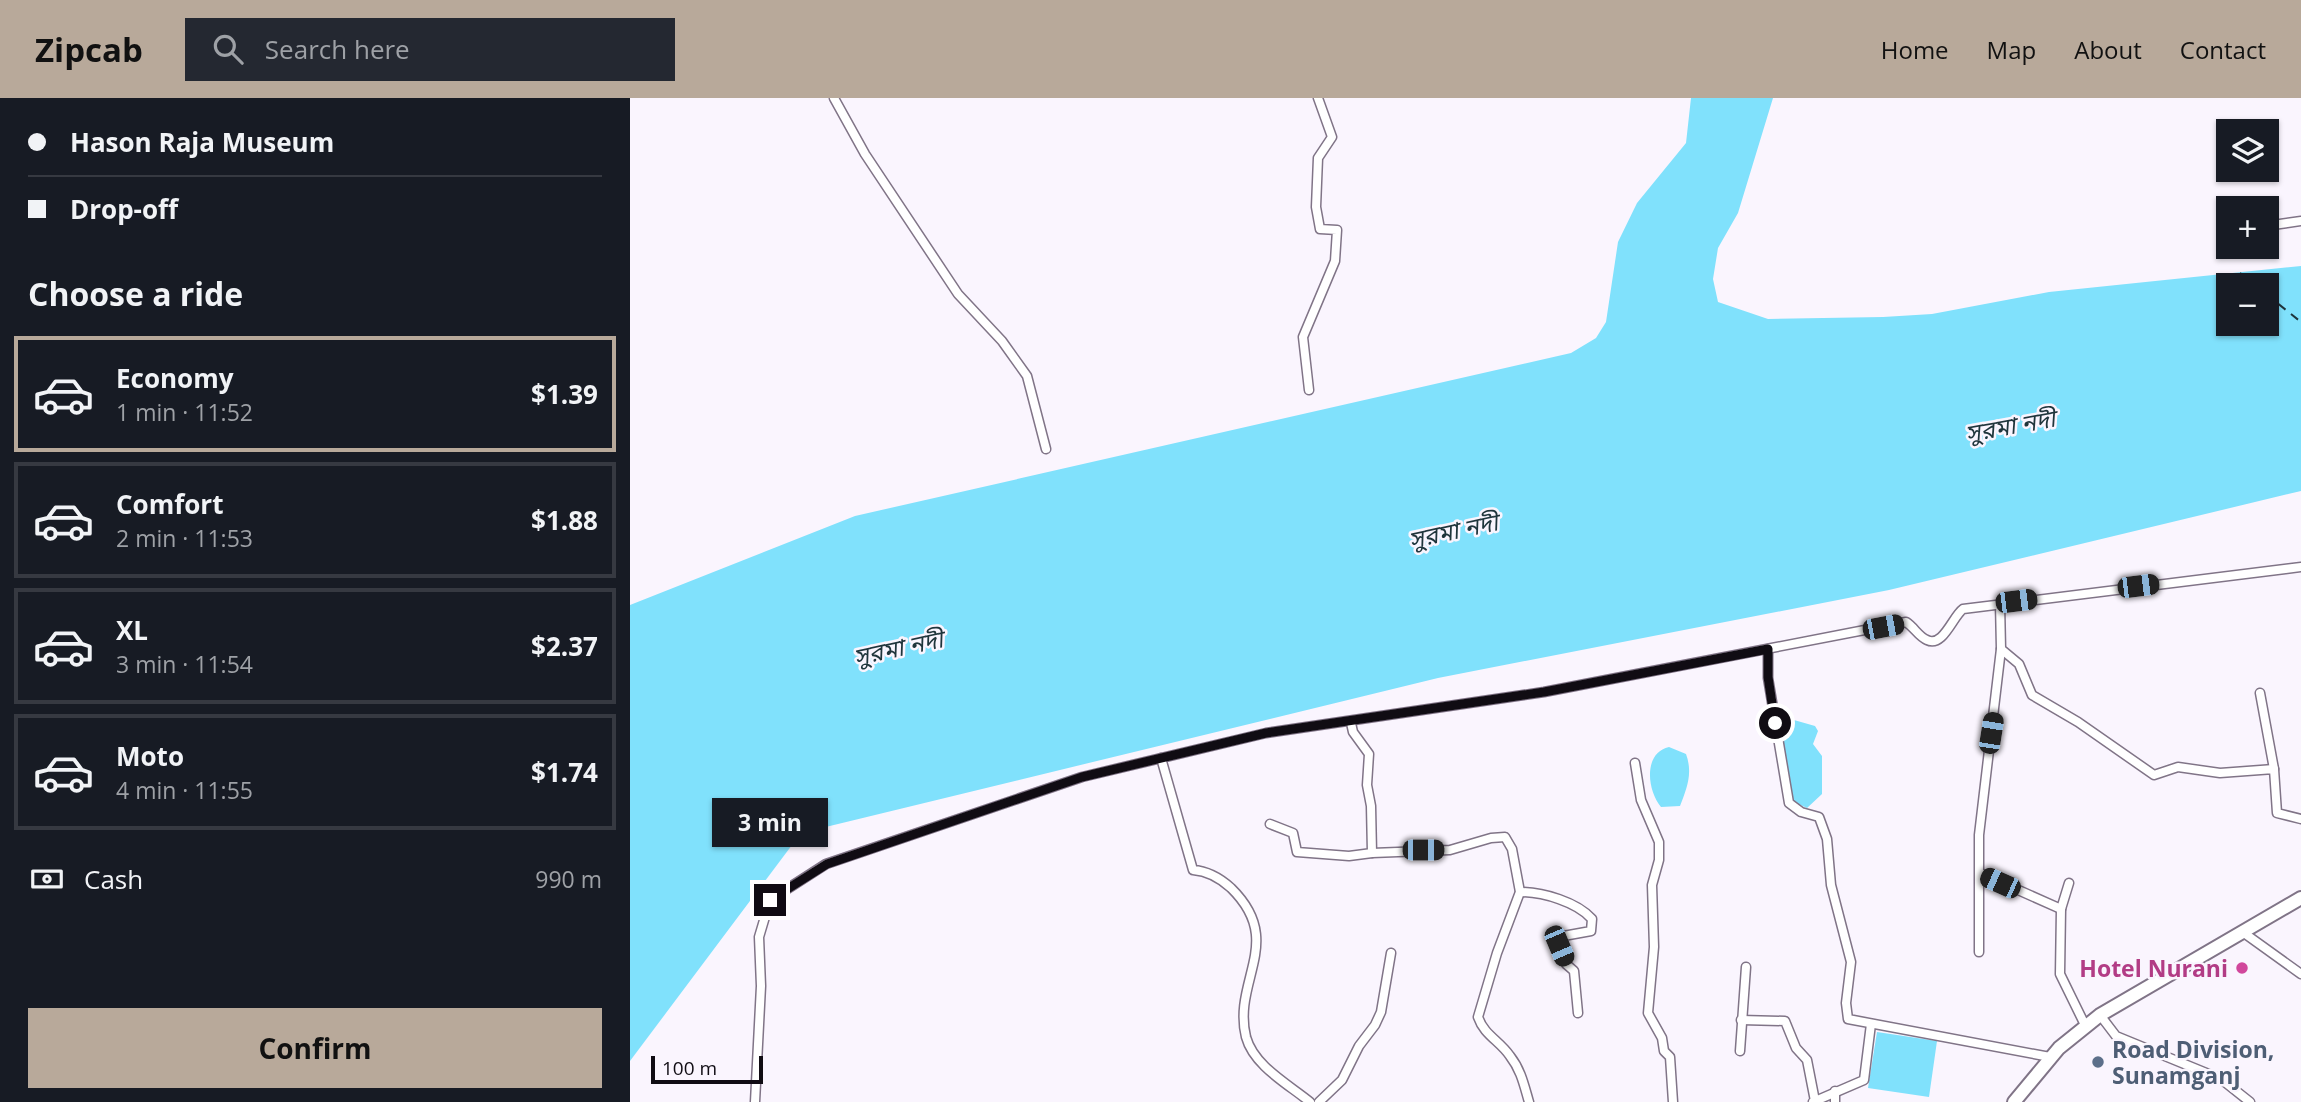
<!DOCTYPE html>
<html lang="en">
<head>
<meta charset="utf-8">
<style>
	body { margin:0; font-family:"Open Sans","Noto Sans Bengali",sans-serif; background:#242831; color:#f1f3f6; height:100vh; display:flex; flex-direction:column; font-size:26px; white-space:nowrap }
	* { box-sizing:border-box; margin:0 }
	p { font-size:23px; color:#9ea1a6 }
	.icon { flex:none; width:38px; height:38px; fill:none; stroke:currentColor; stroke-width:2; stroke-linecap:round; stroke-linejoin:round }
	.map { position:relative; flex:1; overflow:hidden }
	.panel { display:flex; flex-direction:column; background:#171b24; width:630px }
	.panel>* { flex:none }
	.hud { display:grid; align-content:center; height:154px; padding:0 28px; background:#171b24 }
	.fabs { position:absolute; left:1586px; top:21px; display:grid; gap:14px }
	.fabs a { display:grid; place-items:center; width:63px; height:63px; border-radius:0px; background:#171b24; box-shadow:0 2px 5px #0004; font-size:35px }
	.scale { position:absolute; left:21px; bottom:18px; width:112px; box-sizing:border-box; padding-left:7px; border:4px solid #100c13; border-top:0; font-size:19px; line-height:24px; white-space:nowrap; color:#100c13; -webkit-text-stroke:5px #faf5fe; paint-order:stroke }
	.end { position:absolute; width:32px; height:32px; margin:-16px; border:9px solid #100c13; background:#fff; box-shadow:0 0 0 4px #fff }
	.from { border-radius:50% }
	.bubble { position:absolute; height:49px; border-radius:0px; background:#171b24; box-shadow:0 2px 5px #0004; font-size:23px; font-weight:700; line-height:49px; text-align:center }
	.car { position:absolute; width:21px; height:42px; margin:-21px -10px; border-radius:9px; box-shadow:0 0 5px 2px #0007; background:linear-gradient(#222 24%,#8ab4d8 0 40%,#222 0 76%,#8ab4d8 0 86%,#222 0) }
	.hud b { display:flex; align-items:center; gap:24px; height:66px; font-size:26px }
	.hud b+b { border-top:2px solid #363941 }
	.hud i { width:18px; height:18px; background:#f1f3f6 }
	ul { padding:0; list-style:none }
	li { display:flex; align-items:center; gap:21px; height:116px; margin:0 14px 10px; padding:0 14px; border:4px solid #363941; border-radius:0px }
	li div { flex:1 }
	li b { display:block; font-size:26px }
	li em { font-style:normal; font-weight:700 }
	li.selected { border-color:#b8a99a }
	li>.icon { width:63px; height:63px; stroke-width:1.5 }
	h2 { padding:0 28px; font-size:32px; line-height:84px }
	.pay { display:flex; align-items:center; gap:18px; height:77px; padding:0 28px; font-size:26px }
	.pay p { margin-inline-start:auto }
	.button { display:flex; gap:14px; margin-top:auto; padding:14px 28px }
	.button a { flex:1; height:80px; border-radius:0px; background:#b8a99a; color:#111; font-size:28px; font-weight:700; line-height:80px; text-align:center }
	header { display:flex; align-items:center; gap:42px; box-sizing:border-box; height:98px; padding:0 35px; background:#b8a99a; color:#111 }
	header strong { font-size:33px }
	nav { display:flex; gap:38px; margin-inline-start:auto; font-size:24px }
	.search { width:490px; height:63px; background:#242831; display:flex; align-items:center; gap:18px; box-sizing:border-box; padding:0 24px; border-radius:0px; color:#9ea1a6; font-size:26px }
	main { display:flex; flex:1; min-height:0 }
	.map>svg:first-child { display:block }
</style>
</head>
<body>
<header>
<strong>Zipcab</strong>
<div class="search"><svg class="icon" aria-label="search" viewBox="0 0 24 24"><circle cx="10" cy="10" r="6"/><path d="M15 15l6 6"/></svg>Search here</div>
<nav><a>Home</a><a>Map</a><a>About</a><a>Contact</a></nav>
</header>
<main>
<section class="panel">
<div class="hud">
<b><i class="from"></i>Hason Raja Museum</b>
<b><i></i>Drop-off</b>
</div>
<h2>Choose a ride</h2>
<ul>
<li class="selected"><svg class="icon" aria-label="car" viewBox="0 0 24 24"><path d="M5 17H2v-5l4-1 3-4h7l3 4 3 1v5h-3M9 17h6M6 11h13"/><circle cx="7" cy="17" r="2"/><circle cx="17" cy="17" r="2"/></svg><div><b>Economy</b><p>1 min · 11:52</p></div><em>$1.39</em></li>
<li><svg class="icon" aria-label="car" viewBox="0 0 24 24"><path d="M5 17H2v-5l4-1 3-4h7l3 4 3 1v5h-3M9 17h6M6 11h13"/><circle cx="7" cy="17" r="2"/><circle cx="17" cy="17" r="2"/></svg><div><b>Comfort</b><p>2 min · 11:53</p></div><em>$1.88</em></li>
<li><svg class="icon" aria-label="car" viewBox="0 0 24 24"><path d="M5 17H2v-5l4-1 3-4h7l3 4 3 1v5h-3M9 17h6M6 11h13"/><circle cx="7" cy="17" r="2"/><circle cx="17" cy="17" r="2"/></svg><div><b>XL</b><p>3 min · 11:54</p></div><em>$2.37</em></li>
<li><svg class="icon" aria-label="car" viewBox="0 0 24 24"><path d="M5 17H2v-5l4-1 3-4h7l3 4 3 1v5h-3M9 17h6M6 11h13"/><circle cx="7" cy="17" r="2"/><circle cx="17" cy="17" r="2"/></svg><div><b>Moto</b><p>4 min · 11:55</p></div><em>$1.74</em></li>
</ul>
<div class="pay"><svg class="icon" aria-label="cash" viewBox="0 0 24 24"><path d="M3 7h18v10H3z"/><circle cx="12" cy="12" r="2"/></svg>Cash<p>990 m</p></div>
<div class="button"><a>Confirm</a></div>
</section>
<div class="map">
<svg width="1671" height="1004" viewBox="0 0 1671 1004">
	<rect width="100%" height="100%" fill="#faf5fe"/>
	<g fill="#80e1fc" fill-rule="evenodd">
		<path d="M1061,0H1143L1108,115L1088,150L1083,181L1088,204L1138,221L1253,219L1302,216L1419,194L1671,168V393L1259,492L808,580L171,735L0,963V507L225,418L941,255L966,240L976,224L988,144L1007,105L1056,45ZM1598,187H1636V226H1598Z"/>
		<path d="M1164,622L1185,628L1188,633L1183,646L1192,658V696L1177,710L1160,702L1151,635L1162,631Z"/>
		<path d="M1039,649L1056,656C1063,675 1057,690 1050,708L1031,709C1017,692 1013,655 1039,649Z"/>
		<path d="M1247,934L1307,943L1299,999L1238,990Z"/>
	</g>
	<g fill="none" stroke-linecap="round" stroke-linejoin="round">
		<g stroke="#1f353c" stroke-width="2" stroke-dasharray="9 7" stroke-linecap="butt">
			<path d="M1610,175L1626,187"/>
			<path d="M1636,196L1671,224"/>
		</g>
		<g stroke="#807487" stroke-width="11">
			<g id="minor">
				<path d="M204,0L235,56L328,196L372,243L397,278L416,351"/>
				<path d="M1636,128L1671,123"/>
				<path d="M679,292L673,239L705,163L707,132L690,131L686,109L688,60L702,39L688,0"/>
				<path d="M1370,505L1371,551L1389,566L1402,597L1448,624L1524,677L1548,669L1590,675L1644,671L1647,715L1671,721"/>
				<path d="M1138,551V580L1159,705L1171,714L1189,719L1197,741L1201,787L1221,864L1216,905L1218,921L1420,959"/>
				<path d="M1630,595L1644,671"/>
				<path d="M531,660L563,772C578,773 590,780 601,790C656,844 602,882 616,939C624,968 658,986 680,1004"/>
				<path d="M1005,665L1011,702L1029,744V762L1022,787L1024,849L1018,915L1032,940L1034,953L1040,959L1043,1004"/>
				<path d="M640,726L663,735L667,754L719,758L742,755L741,708L737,687L739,656L723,634L721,625"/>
				<path d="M742,755L820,752L861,740L875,739L882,751L890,794L867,855L848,919C854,937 870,943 880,958C891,972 894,987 899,1004"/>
				<path d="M1350,775L1431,811"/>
				<path d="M1439,785L1431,811L1430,876L1455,927"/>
				<path d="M890,794C913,794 947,804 962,821L961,833L928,839L936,866L944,873L948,915"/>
				<path d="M1614,835L1671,876"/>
				<path d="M1349,854V737L1371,551"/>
				<path d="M1470,917L1486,938L1591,981L1620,1004"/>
				<path d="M1111,922L1155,923L1166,950L1177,962L1185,1003"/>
				<path d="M1110,953L1116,869"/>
				<path d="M1205,993V1004"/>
				<path d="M125,1004L131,888L129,839L140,802L196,766L452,679L636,635L914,594L1276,524C1284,529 1289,539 1297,542C1313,550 1323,518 1333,511L1671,469"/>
				<path d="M689,1004L712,982L729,948L745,927L751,914L761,855"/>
				<path d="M1183,1004L1234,982L1241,926"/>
			</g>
		</g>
		<g stroke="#807487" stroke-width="16">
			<path id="primary" d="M1384,1004L1429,950L1470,917L1671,800"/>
		</g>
		<use href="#minor" stroke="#fff" stroke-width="8"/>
		<use href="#primary" stroke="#fff" stroke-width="12"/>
	</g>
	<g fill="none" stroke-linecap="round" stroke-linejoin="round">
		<path stroke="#100c13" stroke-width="9" d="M140,802L197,766L452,679L636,635L914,594L1138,551V579L1145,625"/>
	</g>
	<circle fill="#d1479c" stroke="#faf5fe" stroke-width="2.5" cx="1612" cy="870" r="7"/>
	<circle fill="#5c6f8a" stroke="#faf5fe" stroke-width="2.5" cx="1468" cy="964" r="7"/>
	<g text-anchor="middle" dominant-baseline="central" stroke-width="5" stroke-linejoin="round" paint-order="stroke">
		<g font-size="23" font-weight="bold" fill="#b23c85" stroke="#faf5fe" text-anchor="end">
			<text x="1598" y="870">Hotel Nurani</text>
		</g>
		<g font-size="23" font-weight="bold" fill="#4e5e75" stroke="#faf5fe" text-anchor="start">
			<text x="1482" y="951">Road Division,<tspan x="1482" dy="26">Sunamganj</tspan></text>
		</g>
		<g font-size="24" font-style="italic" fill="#1f353c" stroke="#faf5fe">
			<text transform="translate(1380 327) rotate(-10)">সুরমা নদী</text>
			<text transform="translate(823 432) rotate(-12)">সুরমা নদী</text>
			<text transform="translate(268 549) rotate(-12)">সুরমা নদী</text>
		</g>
	</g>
</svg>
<div class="fabs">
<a><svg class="icon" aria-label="layers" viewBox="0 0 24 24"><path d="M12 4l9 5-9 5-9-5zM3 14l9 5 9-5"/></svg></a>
<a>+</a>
<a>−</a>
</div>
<div class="scale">100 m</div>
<i class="end from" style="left:1145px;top:625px"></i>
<i class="end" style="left:140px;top:802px"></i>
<div class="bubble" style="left:82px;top:700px;width:116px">3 min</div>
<i class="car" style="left:1508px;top:488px;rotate:83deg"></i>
<i class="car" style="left:1386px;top:503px;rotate:83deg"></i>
<i class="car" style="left:1253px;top:529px;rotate:79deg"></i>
<i class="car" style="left:1361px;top:635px;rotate:9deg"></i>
<i class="car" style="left:793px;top:752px;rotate:90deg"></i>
<i class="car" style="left:1370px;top:785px;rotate:294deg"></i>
<i class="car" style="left:929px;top:848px;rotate:157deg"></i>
</div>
</main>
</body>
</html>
